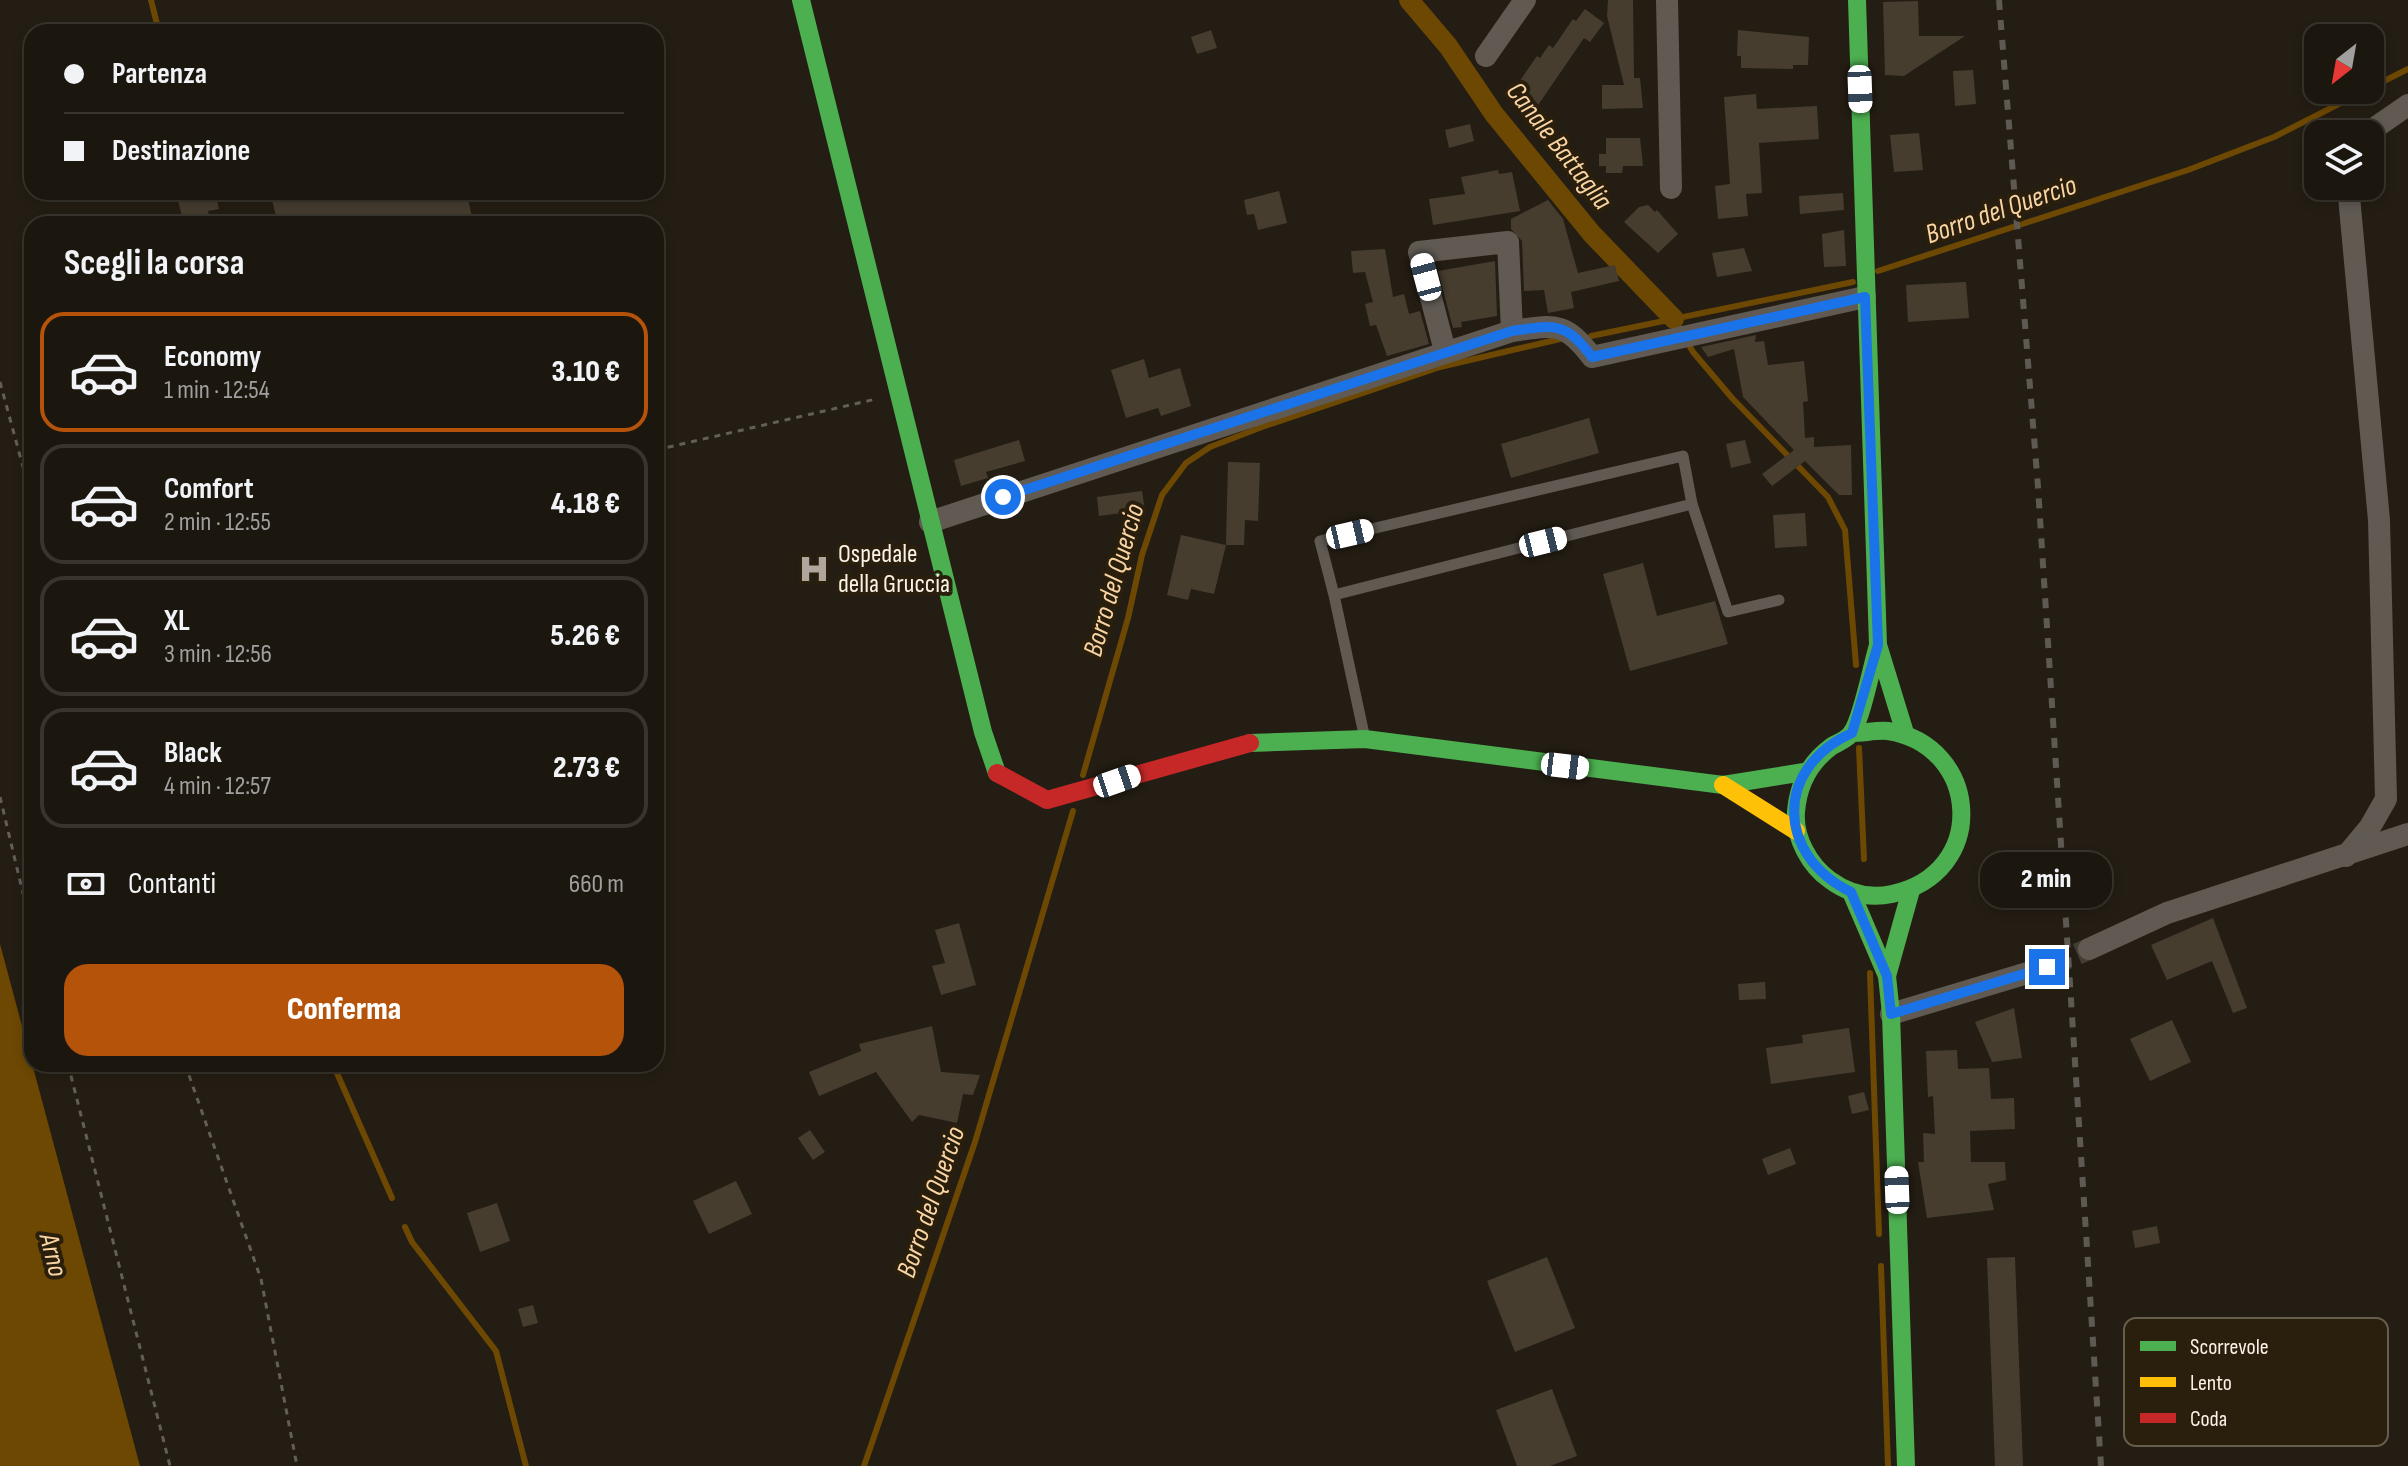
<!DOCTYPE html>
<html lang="it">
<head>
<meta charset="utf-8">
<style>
	body { margin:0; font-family:"Sofia Sans Condensed",sans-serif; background:#28231c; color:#f1f3f6; height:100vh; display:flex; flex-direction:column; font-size:30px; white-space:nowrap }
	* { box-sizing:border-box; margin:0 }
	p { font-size:26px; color:#a09f9e }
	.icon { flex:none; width:44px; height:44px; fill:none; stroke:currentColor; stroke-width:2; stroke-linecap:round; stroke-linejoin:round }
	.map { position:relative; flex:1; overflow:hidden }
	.drawer { position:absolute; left:24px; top:216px; width:640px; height:856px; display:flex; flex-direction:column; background:#1b160e; border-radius:24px; box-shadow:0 4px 12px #0003,0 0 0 2px #39352e }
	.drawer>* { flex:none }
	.banner { position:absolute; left:24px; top:24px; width:640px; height:176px; border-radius:24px; box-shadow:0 4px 12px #0003,0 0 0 2px #39352e; display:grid; align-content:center; height:176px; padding:0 40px; background:#1b160e }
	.needle { width:52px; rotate:211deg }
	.tools { position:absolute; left:2304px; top:24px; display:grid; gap:16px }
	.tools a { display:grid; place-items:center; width:80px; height:80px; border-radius:16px; background:#1b160e; box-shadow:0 4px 12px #0003,0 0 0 2px #39352e; font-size:40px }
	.end { position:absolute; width:36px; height:36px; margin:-18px; border:10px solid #1a73e8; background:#fff; box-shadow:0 0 0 4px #fff }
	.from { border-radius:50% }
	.bubble { position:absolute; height:56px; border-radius:24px; background:#1b160e; box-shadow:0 4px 12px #0003,0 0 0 2px #39352e; font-size:26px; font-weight:800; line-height:56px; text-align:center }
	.car { position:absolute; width:24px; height:48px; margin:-24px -12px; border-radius:10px; box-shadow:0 0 6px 2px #0007; background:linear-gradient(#fff 24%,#345 0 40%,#fff 0 76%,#345 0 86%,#fff 0) }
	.banner b { display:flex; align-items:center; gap:28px; height:76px; font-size:30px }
	.banner b+b { border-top:2px solid #39352e }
	.banner i { width:20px; height:20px; background:#f1f3f6 }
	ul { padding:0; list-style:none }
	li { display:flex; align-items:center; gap:24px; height:120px; margin:0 16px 12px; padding:0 24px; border:4px solid #39352e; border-radius:24px }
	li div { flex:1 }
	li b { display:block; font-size:30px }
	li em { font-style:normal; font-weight:800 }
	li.current { border-color:#b45309 }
	li>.icon { width:72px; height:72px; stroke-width:1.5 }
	h2 { padding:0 40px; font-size:36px; line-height:96px }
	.pay { display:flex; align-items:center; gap:20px; height:88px; padding:0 40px; font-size:30px }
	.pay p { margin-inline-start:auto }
	.action { display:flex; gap:16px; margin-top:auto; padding:16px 40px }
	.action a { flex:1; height:92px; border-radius:24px; background:#b45309; color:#fff; font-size:32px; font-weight:800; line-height:92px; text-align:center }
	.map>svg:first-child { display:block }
</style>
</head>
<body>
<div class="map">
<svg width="2408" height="1466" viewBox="0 0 2408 1466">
	<rect width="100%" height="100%" fill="#241d13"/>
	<path fill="#6d4802" d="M0,944L140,1466H0Z"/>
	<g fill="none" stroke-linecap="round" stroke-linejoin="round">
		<g stroke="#6d4802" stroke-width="6">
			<path d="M151,0L159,32"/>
			<path d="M1878,271L2188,170L2274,137L2408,69"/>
			<path d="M1674,319L1693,352L1732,398L1828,497L1845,530L1856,665"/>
			<path d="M1591,336L1853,282"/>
			<path d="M1859,748L1864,859"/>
			<path d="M1083,775L1128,618L1142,555L1162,495L1186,463L1210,447L1262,427L1440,367L1560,339"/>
			<path d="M1870,973L1879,1234"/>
			<path d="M333,1064L392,1198"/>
			<path d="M405,1227L412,1242L496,1351L526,1466"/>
			<path d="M1881,1266L1888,1466"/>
			<path d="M864,1466L975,1142L1073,811"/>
		</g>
		<path stroke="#6d4802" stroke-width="20" d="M1409,0L1448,46L1494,114L1592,234L1674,319"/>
	</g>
	<g fill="#463d2f">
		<path d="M1608,0H1633L1634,78H1640L1643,108L1602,109V85H1624L1607,16Z"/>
		<path d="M1918,1L1919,36H1965L1904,76L1885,75L1883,2Z"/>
		<path d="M1585,9L1604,23L1590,42L1584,38L1534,111L1514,98L1523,85L1519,82L1537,56L1540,58L1549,45L1553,48L1573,19L1576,21Z"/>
		<path d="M1211,30L1217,48L1197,54L1191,37Z"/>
		<path d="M1738,30L1809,37L1808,65H1793V69L1741,68V56H1737Z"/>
		<path d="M1973,70L1976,104L1955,106L1953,71Z"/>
		<path d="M1756,94L1757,109L1817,106L1819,139L1759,143L1762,193L1746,194L1748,216L1718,219L1715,186L1730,184L1724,97Z"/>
		<path d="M1470,124L1474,141L1449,148L1445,130Z"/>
		<path d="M1919,133L1923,170L1894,172L1890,135Z"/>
		<path d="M1606,138H1640L1643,166H1623L1622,173H1606V166H1599V154H1606Z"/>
		<path d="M1498,170L1499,174L1512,172L1520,211L1433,225L1429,199L1465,194L1461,177Z"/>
		<path d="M1279,191L1287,223L1258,230L1254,214L1247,215L1244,200Z"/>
		<path d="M195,192H215L219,209L208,211L211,224H184L177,197Z"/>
		<path d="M270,192H466L474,224H278Z"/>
		<path d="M1843,193L1844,210L1800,214L1799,196Z"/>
		<path d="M1548,200L1563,219L1578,273L1615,265L1619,281L1571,292L1574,308L1548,313L1544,290L1524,291L1522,241L1511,229V219Z"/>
		<path d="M1648,205L1655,212L1657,210L1678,234L1658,253L1624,222L1639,207Z"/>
		<path d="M1844,230L1846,266L1824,267L1822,234Z"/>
		<path d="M1744,248L1752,271L1717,277L1712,253Z"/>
		<path d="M1385,249L1393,297L1404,294L1409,314L1420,311L1429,344L1387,356L1376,325L1370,326L1365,304L1373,302L1365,272L1353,273L1351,251Z"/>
		<path d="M1495,261L1497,316L1461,322L1462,327L1453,328L1438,271Z"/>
		<path d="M1966,282L1969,318L1908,322L1906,285Z"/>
		<path d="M1756,335L1755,342L1764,341L1768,365L1804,361L1808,401L1803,402L1805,438L1814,437V447L1851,445L1852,495H1839L1805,461L1772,486L1762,474L1794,450L1743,397L1734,349L1708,357L1701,347Z"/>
		<path d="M1144,359L1149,378L1180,368L1191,406L1161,416L1158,408L1126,418L1111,370Z"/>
		<path d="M1589,418L1599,453L1511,478L1501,444Z"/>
		<path d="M1019,440L1025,461L986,472L988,478L961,486L954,460Z"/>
		<path d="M1745,440L1751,463L1731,468L1726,444Z"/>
		<path d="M1228,462L1260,463L1258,521L1245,520L1244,545H1226Z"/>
		<path d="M1142,491L1145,510L1099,516L1097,497Z"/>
		<path d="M1805,513L1807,546L1775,548L1773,515Z"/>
		<path d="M1181,535L1226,545L1214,594L1191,589L1188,600L1167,595Z"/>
		<path d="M1643,563L1657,616L1715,601L1728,644L1630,671L1603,574Z"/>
		<path d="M1095,621L1111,626L1103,655L1087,650Z"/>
		<path d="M2213,918L2247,1008L2233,1013L2212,961L2167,980L2151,945Z"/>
		<path d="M959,923L976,985L941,995L932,966L945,963L935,930Z"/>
		<path d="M1765,982L1766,999L1739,1000L1738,984Z"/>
		<path d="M2014,1008L2022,1058L1992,1062L1975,1022Z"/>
		<path d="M2172,1020L2191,1062L2150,1081L2130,1039Z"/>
		<path d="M932,1026L941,1072L980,1075L973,1095L963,1094L957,1123L919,1115L912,1122L876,1072L819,1096L809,1072L861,1051L859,1044Z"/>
		<path d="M1849,1028L1855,1072L1771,1084L1766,1048L1803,1043L1802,1035Z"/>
		<path d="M1957,1050L1958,1069L1989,1068L1991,1099L2014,1098L2015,1129L1970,1131L1971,1162H2005L2006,1180L1988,1184L1994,1210L1927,1218L1918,1162H1924L1923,1133L1935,1134L1933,1096L1928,1097L1926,1051Z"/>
		<path d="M1864,1092L1869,1110L1852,1114L1848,1096Z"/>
		<path d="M810,1130L825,1152L813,1160L798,1138Z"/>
		<path d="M1790,1148L1796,1164L1768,1175L1762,1159Z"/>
		<path d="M736,1181L752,1214L709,1234L693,1201Z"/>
		<path d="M497,1203L510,1241L480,1252L467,1213Z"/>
		<path d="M2157,1226L2160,1243L2135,1248L2132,1231Z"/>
		<path d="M1547,1257L1575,1328L1515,1352L1487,1281Z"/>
		<path d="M2015,1257L2023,1466H1995L1987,1258Z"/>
		<path d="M533,1305L538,1323L523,1327L518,1309Z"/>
		<path d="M1552,1389L1577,1456L1550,1466H1517L1496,1410Z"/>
	</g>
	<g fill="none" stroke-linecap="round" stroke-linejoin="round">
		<path stroke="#443d33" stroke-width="22" stroke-dasharray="22 11" stroke-linecap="butt" d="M2047,967L2089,949"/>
		<g stroke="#635e57" stroke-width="3" stroke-dasharray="6 6" stroke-linecap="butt">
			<path d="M0,382L32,500"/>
			<path d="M656,450L876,399"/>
			<path d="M0,797L32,931"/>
			<path d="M68,1064L170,1466"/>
			<path d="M185,1064L261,1279L297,1466"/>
		</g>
		<g stroke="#605a53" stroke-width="11">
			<path d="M1692,504L1728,612L1779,600"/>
			<path d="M1334,595L1320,541L1683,456L1692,504L1334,595L1365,739"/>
		</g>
		<g stroke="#605a53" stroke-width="22">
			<path d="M1667,0L1671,188"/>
			<path d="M1486,56L1525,0"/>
			<path d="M2366,134L2408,105"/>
			<path d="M1445,351L1419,252L1508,242L1512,331"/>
			<path d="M930,522L1512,331C1554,325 1565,321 1592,357L1865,297"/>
			<path d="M2346,856L2370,827L2386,799L2379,520L2348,186"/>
			<path d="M2089,949L2167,913L2408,834"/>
			<path d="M1891,1014L2047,967"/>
		</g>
		<g stroke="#4caf50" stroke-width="18">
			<path d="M801,0L983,732L997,773"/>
			<path d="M1857,0L1878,645L1905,733"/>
			<path d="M1852,733C1863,733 1877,730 1888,731C1980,745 1990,873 1892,894C1869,899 1849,894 1830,880C1810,866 1794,838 1796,812C1798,785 1810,762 1832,746C1838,743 1849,738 1852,732C1862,718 1872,665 1878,645"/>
			<path d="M1250,743L1365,739L1723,785L1804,772"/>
			<path d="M1851,892L1887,976L1891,1014L1906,1466"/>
			<path d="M1887,976L1911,890"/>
		</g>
		<path stroke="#ffc107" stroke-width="18" d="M1723,785L1796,831"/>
		<path stroke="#c62828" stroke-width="18" d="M997,773L1047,800L1250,743"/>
		<path stroke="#5e5952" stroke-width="6" stroke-dasharray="10 10" stroke-linecap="butt" d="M1999,0L2038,487L2101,1466"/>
	</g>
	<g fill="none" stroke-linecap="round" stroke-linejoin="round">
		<path stroke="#1a73e8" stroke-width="10" d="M1003,497L1512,331C1554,325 1565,321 1592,357L1865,297L1878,645L1852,733C1774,768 1776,855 1851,892L1887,976L1891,1014L2047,967"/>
	</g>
	<defs>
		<g id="hospital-bare" transform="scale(2.4)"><path d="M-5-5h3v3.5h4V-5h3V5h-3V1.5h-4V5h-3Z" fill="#afa79d" stroke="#2a1e0d" stroke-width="2.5" paint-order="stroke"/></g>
	</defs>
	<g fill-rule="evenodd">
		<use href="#hospital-bare" x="814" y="569"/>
	</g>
	<g text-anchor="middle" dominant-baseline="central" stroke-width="8" stroke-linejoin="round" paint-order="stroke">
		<g font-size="26" fill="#faf2e7" stroke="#2a1e0d" text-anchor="start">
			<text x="838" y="554">Ospedale<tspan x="838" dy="30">della Gruccia</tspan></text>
		</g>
		<g font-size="28" font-style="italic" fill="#fad5a4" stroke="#2a1e0d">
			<text transform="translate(1559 146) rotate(52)">Canale Battaglia</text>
			<text transform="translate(2001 210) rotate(-19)">Borro del Quercio</text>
			<text transform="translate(1114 580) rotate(-74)">Borro del Quercio</text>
			<text transform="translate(931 1202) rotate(-71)">Borro del Quercio</text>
			<text transform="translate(53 1255) rotate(76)">Arno</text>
		</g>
	</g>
	<rect x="2124" y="1318" width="264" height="128" rx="12" fill="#2a1e0d" stroke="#685e4e" stroke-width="2"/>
	<rect x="2140" y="1341" width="36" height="10" fill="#4caf50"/>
	<rect x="2140" y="1377" width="36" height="10" fill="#ffc107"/>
	<rect x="2140" y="1413" width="36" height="10" fill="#c62828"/>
	<g font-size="22" fill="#faf2e7">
		<text x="2190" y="1354">Scorrevole</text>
		<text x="2190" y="1390">Lento</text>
		<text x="2190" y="1426">Coda</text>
	</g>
</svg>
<div class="tools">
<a><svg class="needle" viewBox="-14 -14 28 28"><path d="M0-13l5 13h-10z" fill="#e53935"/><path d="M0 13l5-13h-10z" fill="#a09f9e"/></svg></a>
<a><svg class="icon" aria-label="layers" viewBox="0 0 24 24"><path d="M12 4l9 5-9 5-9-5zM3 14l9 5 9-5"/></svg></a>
</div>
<i class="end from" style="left:1003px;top:497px"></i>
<i class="end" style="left:2047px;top:967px"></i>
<div class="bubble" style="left:1980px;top:852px;width:132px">2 min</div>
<i class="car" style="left:1860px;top:89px;rotate:178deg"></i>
<i class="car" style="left:1426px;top:277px;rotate:345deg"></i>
<i class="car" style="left:1350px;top:534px;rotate:77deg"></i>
<i class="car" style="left:1543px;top:542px;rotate:76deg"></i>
<i class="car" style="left:1565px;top:766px;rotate:97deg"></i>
<i class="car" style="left:1117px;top:781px;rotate:71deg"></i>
<i class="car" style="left:1897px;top:1190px;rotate:358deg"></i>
<div class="banner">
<b><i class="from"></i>Partenza</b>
<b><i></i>Destinazione</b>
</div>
<section class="drawer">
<h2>Scegli la corsa</h2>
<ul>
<li class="current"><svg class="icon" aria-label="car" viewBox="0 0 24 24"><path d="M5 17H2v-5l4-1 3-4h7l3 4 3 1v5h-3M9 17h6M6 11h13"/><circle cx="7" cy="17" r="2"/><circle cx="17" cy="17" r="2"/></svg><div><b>Economy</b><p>1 min · 12:54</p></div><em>3.10 €</em></li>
<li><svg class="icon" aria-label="car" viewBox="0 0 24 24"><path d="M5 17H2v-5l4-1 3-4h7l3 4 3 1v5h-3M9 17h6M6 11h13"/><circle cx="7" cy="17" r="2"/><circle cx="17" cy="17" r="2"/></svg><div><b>Comfort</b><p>2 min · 12:55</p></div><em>4.18 €</em></li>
<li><svg class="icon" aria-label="car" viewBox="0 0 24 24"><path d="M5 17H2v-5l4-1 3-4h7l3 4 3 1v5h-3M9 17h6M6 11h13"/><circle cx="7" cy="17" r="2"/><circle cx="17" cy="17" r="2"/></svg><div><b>XL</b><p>3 min · 12:56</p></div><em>5.26 €</em></li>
<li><svg class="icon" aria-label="car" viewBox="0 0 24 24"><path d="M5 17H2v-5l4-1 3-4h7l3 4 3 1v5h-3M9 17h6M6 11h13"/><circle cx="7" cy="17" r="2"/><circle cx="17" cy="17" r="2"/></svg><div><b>Black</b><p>4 min · 12:57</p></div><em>2.73 €</em></li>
</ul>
<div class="pay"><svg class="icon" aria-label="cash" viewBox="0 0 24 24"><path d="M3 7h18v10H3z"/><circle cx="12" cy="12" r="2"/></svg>Contanti<p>660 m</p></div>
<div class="action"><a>Conferma</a></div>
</section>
</div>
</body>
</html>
